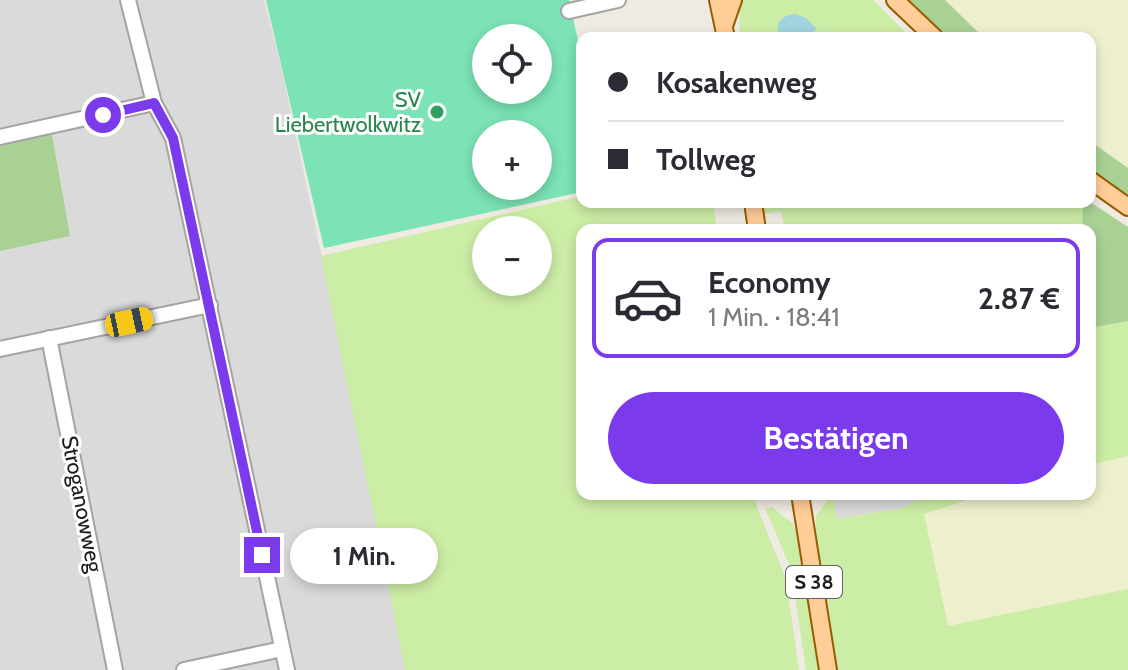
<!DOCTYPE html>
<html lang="de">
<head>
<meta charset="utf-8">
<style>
	body { margin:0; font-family:Cabin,sans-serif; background:#f2f2f3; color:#2b2b33; height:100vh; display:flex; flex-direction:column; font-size:30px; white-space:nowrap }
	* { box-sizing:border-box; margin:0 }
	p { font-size:26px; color:#7c7c81 }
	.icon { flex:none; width:44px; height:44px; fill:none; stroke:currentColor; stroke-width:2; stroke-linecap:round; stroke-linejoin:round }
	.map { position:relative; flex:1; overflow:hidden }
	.details { position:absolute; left:576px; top:224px; width:520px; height:276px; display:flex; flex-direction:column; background:#fff; border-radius:16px; box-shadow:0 4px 12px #0003 }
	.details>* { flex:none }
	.top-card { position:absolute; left:576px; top:32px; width:520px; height:176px; border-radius:16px; box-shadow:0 4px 12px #0003; display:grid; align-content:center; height:176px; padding:0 32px; background:#fff }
	.controls { position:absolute; left:472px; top:24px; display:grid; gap:16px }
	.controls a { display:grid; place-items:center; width:80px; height:80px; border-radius:50%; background:#fff; box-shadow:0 4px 12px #0003; font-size:40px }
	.end { position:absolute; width:36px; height:36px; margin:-18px; border:10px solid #7c3aed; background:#fff; box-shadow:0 0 0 4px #fff }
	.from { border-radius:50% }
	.bubble { position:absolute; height:56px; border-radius:28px; background:#fff; box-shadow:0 4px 12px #0003; font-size:26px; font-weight:700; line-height:56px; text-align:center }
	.car { position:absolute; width:24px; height:48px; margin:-24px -12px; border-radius:10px; box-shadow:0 0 6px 2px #0007; background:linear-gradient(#f5c518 24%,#345 0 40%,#f5c518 0 76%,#345 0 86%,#f5c518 0) }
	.top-card b { display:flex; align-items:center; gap:28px; height:76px; font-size:30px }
	.top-card b+b { border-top:2px solid #e1e1e2 }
	.top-card i { width:20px; height:20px; background:#2b2b33 }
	ul { padding:14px 0 0; list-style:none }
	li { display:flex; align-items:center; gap:24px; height:120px; margin:0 16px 12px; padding:0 16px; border:4px solid transparent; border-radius:16px }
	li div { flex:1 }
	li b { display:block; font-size:30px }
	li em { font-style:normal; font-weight:700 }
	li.on { border-color:#7c3aed }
	li>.icon { width:72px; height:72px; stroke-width:1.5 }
	.primary-button { display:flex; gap:16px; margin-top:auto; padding:16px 32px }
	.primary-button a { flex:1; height:92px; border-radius:48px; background:#7c3aed; color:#fff; font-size:32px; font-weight:700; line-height:92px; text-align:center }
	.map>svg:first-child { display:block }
</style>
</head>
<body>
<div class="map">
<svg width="1128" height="670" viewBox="0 0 1128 670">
	<rect width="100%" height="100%" fill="#efeae2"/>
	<g fill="#dbdada">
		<path d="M0,0H264L280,61L374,501L405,670H0Z"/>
		<path d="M827,494H920L921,498L903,508L837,519L833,499H828Z"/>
	</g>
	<g fill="#eeefcc">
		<path d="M945,0H1128V168L1090,141V38H984Z"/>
		<path d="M1128,456V589L948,627L924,514L986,494H1090V465Z"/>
	</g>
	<g fill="#cceda5" fill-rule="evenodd">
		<path d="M743,0H873L911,38H739L740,1Z"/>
		<path d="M582,196V202H713L717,230H582V494H756L757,507L786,579L799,670H405L321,256ZM538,230V282H486V230Z"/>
		<path d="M762,202H1083L1082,230H785L781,211L764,214Z"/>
		<path d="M1128,321V456L1090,465V328Z"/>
		<path d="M920,494H986L924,514L948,626L1128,589V670H838L816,533V516L828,499L833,498L837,519L903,508L920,498Z"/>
		<path d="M772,507L793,524L797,536L818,670H806L791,569L765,508Z"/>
	</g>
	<g fill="#a9d194">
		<path d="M908,0H945L984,38H949Z"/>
		<path d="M51,129L70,236L0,251V140Z"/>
		<path d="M1090,141L1128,168V197L1090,168Z"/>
		<path d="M1083,202H1090L1128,227V321L1090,328V230H1082Z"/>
	</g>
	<path fill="#7be3b6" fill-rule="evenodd" d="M266,0H569L582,59V192L324,248ZM486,38H538V90H486ZM486,134H538V186H486Z"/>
	<path fill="#a0d4e0" d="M795,14L806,18L817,29L804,38H778V23L786,16Z"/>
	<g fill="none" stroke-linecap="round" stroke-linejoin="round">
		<g stroke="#a4a4a4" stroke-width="18">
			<g id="minor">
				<path d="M128,0L154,103L173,138L287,670"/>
				<path d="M569,11L618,0"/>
				<path d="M0,137L154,103"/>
				<path d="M49,338L115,670"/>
				<path d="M0,349L210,305"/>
				<path d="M184,670L282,649"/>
			</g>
		</g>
		<g stroke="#965d00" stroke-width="20">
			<g id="major">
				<path d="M718,0L726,38"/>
				<path d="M895,0L935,38"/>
				<path d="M724,26L733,0"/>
				<path d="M1090,180L1128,207"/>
				<path d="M753,202L757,230"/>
				<path d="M800,494L828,670"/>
			</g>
		</g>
		<use href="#minor" stroke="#fff" stroke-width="14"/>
		<use href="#major" stroke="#ffcd97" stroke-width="16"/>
	</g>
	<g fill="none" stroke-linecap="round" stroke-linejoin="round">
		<path stroke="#7c3aed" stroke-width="10" d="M103,115L154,103L173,138L262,555"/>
	</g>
	<circle fill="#2e9e5b" stroke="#fff" stroke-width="3" cx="437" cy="112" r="8"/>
	<g text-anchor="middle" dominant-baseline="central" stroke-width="6" stroke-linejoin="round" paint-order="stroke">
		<rect fill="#fff" stroke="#616161" stroke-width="2" x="786" y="566" width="56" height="32" rx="6"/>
		<g font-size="20" font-weight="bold" fill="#1d1d1d">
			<text x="814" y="582">S 38</text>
		</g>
		<g font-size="22" fill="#27864d" stroke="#fff" text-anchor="end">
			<text x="421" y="99">SV<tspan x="421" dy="25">Liebertwolkwitz</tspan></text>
		</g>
		<g font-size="22" fill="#1d1d1d" stroke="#fff">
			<text transform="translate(82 504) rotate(79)">Stroganowweg</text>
		</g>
	</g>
</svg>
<div class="controls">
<a><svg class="icon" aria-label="locate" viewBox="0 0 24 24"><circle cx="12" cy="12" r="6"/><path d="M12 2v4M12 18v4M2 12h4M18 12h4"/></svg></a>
<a>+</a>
<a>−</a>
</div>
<i class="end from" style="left:103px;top:115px"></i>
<i class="end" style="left:262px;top:555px"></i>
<div class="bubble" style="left:290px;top:528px;width:148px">1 Min.</div>
<i class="car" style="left:129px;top:322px;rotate:78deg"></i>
<div class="top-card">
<b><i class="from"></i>Kosakenweg</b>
<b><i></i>Tollweg</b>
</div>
<section class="details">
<ul>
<li class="on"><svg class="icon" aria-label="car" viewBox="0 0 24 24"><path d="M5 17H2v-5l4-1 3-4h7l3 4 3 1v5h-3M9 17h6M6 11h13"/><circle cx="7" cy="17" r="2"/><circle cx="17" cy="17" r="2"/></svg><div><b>Economy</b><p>1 Min. · 18:41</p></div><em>2.87 €</em></li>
</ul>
<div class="primary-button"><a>Bestätigen</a></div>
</section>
</div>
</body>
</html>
